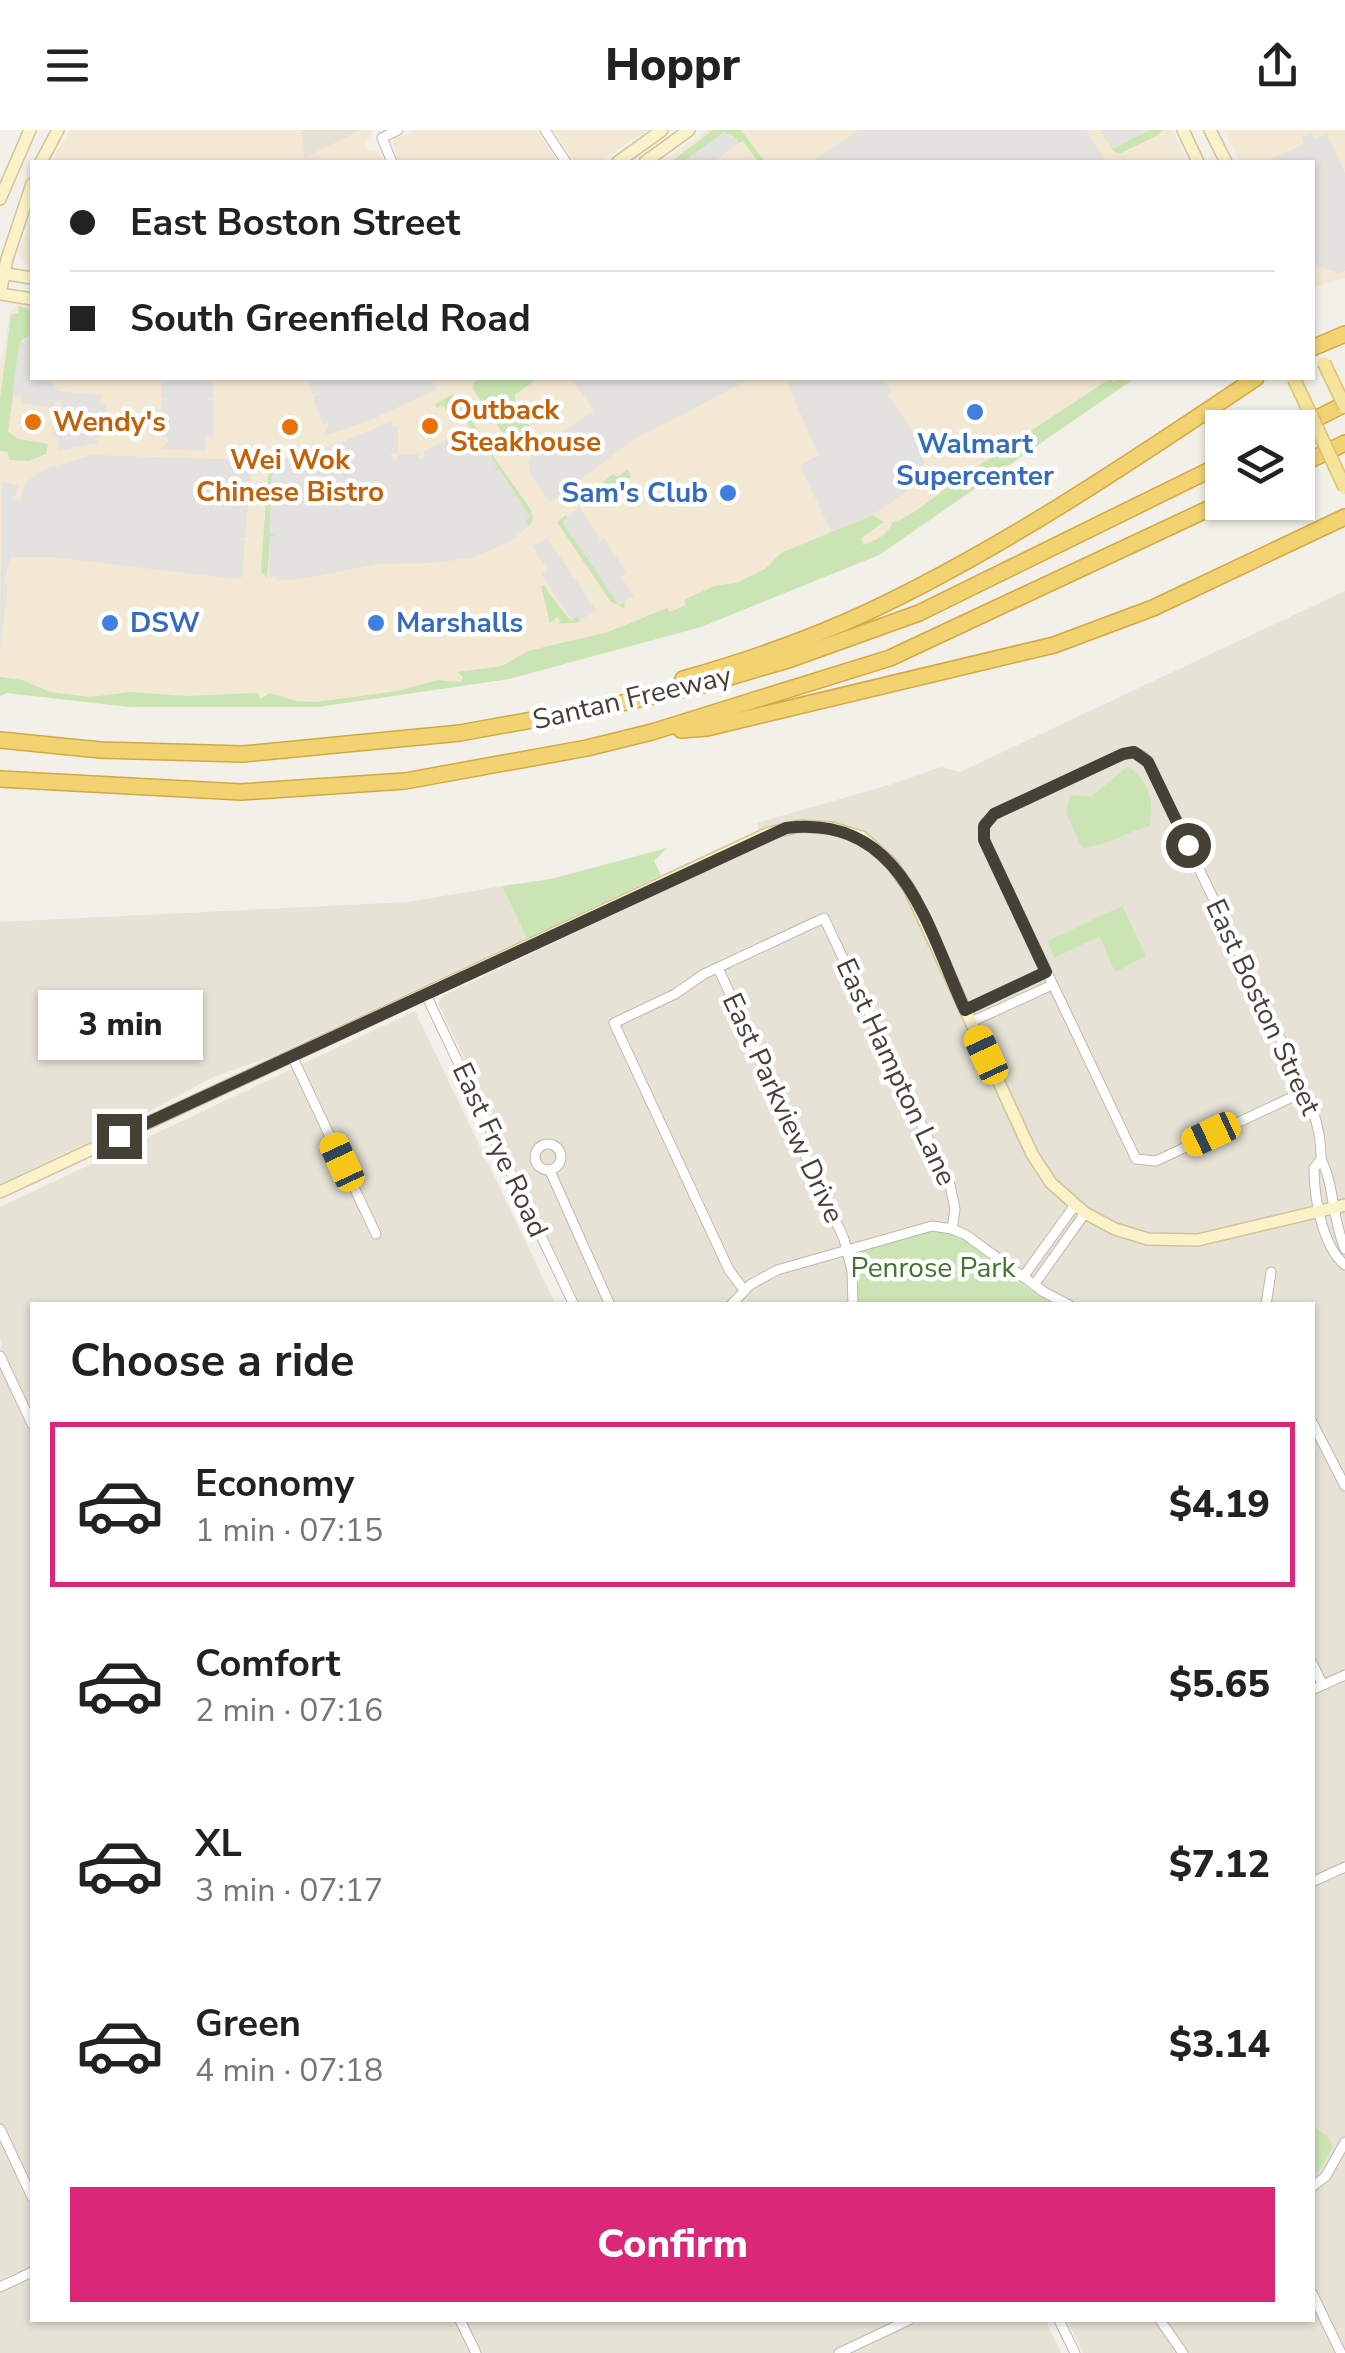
<!DOCTYPE html>
<html lang="en">
<head>
<meta charset="utf-8">
<style>
	body { margin:0; font-family:"Nunito Sans",sans-serif; background:#f2f2f2; color:#222; height:100vh; display:flex; flex-direction:column; font-size:38px; white-space:nowrap }
	* { box-sizing:border-box; margin:0 }
	p { font-size:32px; color:#767676 }
	.icon { flex:none; width:55px; height:55px; fill:none; stroke:currentColor; stroke-width:2; stroke-linecap:round; stroke-linejoin:round }
	.map { position:relative; flex:1; overflow:hidden }
	.sheet { position:absolute; left:30px; top:1172px; width:1285px; height:1020px; display:flex; flex-direction:column; background:#fff; border-radius:0px; box-shadow:0 2px 8px #0004 }
	.sheet>* { flex:none }
	.top-card { position:absolute; left:30px; top:30px; width:1285px; height:220px; border-radius:0px; box-shadow:0 2px 8px #0004; display:grid; align-content:center; height:220px; padding:0 40px; background:#fff }
	.fabs { position:absolute; left:1205px; top:280px; display:grid; gap:20px }
	.fabs a { display:grid; place-items:center; width:110px; height:110px; border-radius:0px; background:#fff; box-shadow:0 2px 8px #0004; font-size:50px }
	.end { position:absolute; width:45px; height:45px; margin:-22px; border:12px solid #454137; background:#fff; box-shadow:0 0 0 5px #fff }
	.from { border-radius:50% }
	.bubble { position:absolute; height:70px; border-radius:0px; background:#fff; box-shadow:0 2px 8px #0004; font-size:32px; font-weight:800; line-height:70px; text-align:center }
	.car { position:absolute; width:30px; height:60px; margin:-30px -15px; border-radius:12px; box-shadow:0 0 8px 2px #0007; background:linear-gradient(#f5c518 24%,#345 0 40%,#f5c518 0 76%,#345 0 86%,#f5c518 0) }
	.top-card b { display:flex; align-items:center; gap:35px; height:95px; font-size:38px }
	.top-card b+b { border-top:2px solid #e0e0e0 }
	.top-card i { width:25px; height:25px; background:#222 }
	ul { padding:0; list-style:none }
	li { display:flex; align-items:center; gap:30px; height:165px; margin:0 20px 15px; padding:0 20px; border:5px solid transparent; border-radius:0px }
	li div { flex:1 }
	li b { display:block; font-size:38px }
	li em { font-style:normal; font-weight:800 }
	li.active { border-color:#db2777 }
	li>.icon { width:90px; height:90px; stroke-width:1.5 }
	h2 { padding:0 40px; font-size:45px; line-height:120px }
	.action { display:flex; gap:20px; margin-top:auto; padding:20px 40px }
	.action a { flex:1; height:115px; border-radius:0px; background:#db2777; color:#fff; font-size:40px; font-weight:800; line-height:115px; text-align:center }
	header { display:flex; justify-content:space-between; align-items:center; height:130px; padding:0 40px; background:#fff; font-size:45px; font-weight:800 }
	.map>svg:first-child { display:block }
</style>
</head>
<body>
<header><svg class="icon" aria-label="menu" viewBox="0 0 24 24"><path d="M4 6h16M4 12h16M4 18h16"/></svg>Hoppr<svg class="icon" aria-label="share" viewBox="0 0 24 24"><path d="M12 15V3M7 8l5-5 5 5M5 13v7h14v-7"/></svg></header>
<div class="map">
<svg width="1345" height="2223" viewBox="0 0 1345 2223">
	<rect width="100%" height="100%" fill="#f2f0e8"/>
	<g fill="#e6e2d6">
		<path d="M301,0H362L303,29Z"/>
		<path d="M1345,461V2223H1083L1067,2190H1312V1175H580L438,873L444,865L763,714L757,693L892,654L941,637L960,642Z"/>
		<path d="M502,756L527,808L268,928L213,947L124,995L0,1054V792L408,772Z"/>
		<path d="M415,881L556,1175H32V2190H1046L1061,2223H0V1217L3,1215L0,1208V1077Z"/>
	</g>
	<g fill="#f3e8d4">
		<path d="M71,0H301L304,28L362,0H371V6L364,11L367,20L378,22L382,32H53L57,21Z"/>
		<path d="M414,0H537L558,32H398L393,10Z"/>
		<path d="M554,0H648L598,32H575Z"/>
		<path d="M707,0H1172L1187,32H662Z"/>
		<path d="M1223,0H1345V148L1313,158L1312,32H1240Z"/>
		<path d="M32,91V137L22,133L18,122Z"/>
		<path d="M18,174L32,176V248H1135L879,425L509,549L318,577H130L7,563L0,566V241L10,182Z"/>
	</g>
	<g fill="#cae4b3">
		<path d="M713,0H741L765,32H758L743,11L739,13L733,6L724,2L695,24L698,30L693,25L682,32H671Z"/>
		<path d="M1149,0H1162L1158,5L1121,23L1114,22L1109,14L1114,18Z"/>
		<path d="M19,176L32,180V203L21,211L8,301L18,309L48,314L46,324L28,331L9,330L8,322L0,321V269L11,185L18,183Z"/>
		<path d="M483,248H538L515,265V274L540,311L518,326L473,259L474,252Z"/>
		<path d="M1111,248L1114,252L1122,248H1135L879,425L701,497L509,549L318,577H130L7,563L0,566V547L22,550L50,562L90,567L132,562L186,566L258,563L260,569L270,563L296,571L316,572L398,561L437,550L461,552L463,547L457,542L502,536L528,521L608,502L667,478L670,482L686,475L684,470L714,456L736,453L765,439L781,423L872,385L884,392L861,408L863,415C876,410 887,406 893,392C910,389 945,358 962,347L966,351L980,341L978,336Z"/>
		<path d="M452,265L459,269L481,305L472,307L466,287L456,291L443,275L437,278L435,274Z"/>
		<path d="M484,313L531,380L533,389L529,397L525,391L530,387L509,369L515,363L499,339L492,342L497,336L486,319L479,323L476,318Z"/>
		<path d="M278,329L279,366L271,368L270,403L278,405L270,407L267,448L261,441L269,331Z"/>
		<path d="M628,339L631,347L580,376L578,373L613,344L617,347Z"/>
		<path d="M566,385L568,388L563,392L587,426L593,424L588,428L619,475L625,472L624,478L611,472L557,392Z"/>
		<path d="M545,455L548,462L570,490L578,486L580,492L558,494L561,491L557,487L550,493L541,456Z"/>
		<path d="M1128,636C1149,652 1154,670 1150,696C1126,702 1107,716 1082,718L1066,682L1070,665L1091,667Z"/>
		<path d="M667,718L654,731L661,745L527,808L502,756L551,749Z"/>
		<path d="M1122,776L1146,826L1115,842L1100,806L1054,828L1048,811Z"/>
		<path d="M948,1098L1020,1154L1056,1175H858L856,1125C878,1106 920,1102 948,1098Z"/>
		<path d="M1313,1996L1328,2007L1333,2016L1322,2037L1313,2047Z"/>
	</g>
	<g fill="#e4e2df">
		<path d="M859,0H1086L1104,29L1099,32H811Z"/>
		<path d="M1099,0H1149V1L1113,18Z"/>
		<path d="M725,2L739,13L714,32H682L693,25L698,30L695,23Z"/>
		<path d="M1312,3L1315,9L1327,4L1345,43V141L1339,143L1319,137L1313,130L1312,32H1265L1304,14L1302,7Z"/>
		<path d="M32,203V248H56L49,249L58,261L101,265L100,273L106,274L102,307L95,308L98,313L57,321L59,308L52,306L57,277L63,278L62,273L55,271L54,278L21,273V266L12,265L19,215Z"/>
		<path d="M162,248H213V251L205,252L213,253V268L205,269L213,270V306L206,308L205,321L161,319L170,309L161,307V270L169,269L161,268L162,253L169,252L162,251Z"/>
		<path d="M307,248H441L434,251L437,259L373,289L324,306L329,293L322,294L313,267L320,263L312,264Z"/>
		<path d="M572,248H752L631,311L550,372L529,342L528,330L535,319L594,281Z"/>
		<path d="M794,248H883L892,261L888,265L928,324L922,328L925,333L911,343L917,354L870,387L831,401L800,336L818,325L787,252Z"/>
		<path d="M392,291L391,296L398,297V323L390,324L396,332L399,324H418V329L425,328L424,321L454,306L458,313L456,305L468,300L478,322L486,319L498,337L492,342L499,339L515,363L509,369L516,365L530,387L525,391L528,397L508,413L470,428L433,433L378,434L301,449L277,451V447L269,446L270,406L278,405L270,404L271,367L278,366L271,364L272,332L340,313Z"/>
		<path d="M92,325L247,330L246,336L252,337L249,373L242,374L248,375L245,408L239,409L245,410L242,447L235,449L52,427H10L4,452L8,454L0,521L2,352L18,356L16,367L10,368L20,370L25,353L44,339Z"/>
		<path d="M579,377L600,409L598,412L604,408L626,442L621,447L634,466L618,475L588,429L593,424L586,427L562,392Z"/>
		<path d="M547,408L572,444L566,450L573,446L596,480L581,490L578,486L572,490L541,444L547,439L532,416Z"/>
	</g>
	<g fill="none" stroke-linecap="round" stroke-linejoin="round">
		<g stroke="#bdb8ab" stroke-width="11">
			<g id="street">
				<path d="M545,0L566,32"/>
				<path d="M392,32L382,8L398,0"/>
				<path d="M718,838L844,1109L852,1141L853,1175"/>
				<path d="M426,865L574,1175"/>
				<path d="M965,880L1046,842"/>
				<path d="M971,892L1052,855"/>
				<path d="M292,926L376,1104"/>
				<path d="M1305,961L1156,1031L1136,1029L984,710L985,693L994,685L1123,624C1134,622 1142,622 1148,632L1286,921C1303,956 1322,989 1321,1030"/>
				<circle cx="548" cy="1027" r="13"/>
				<path d="M550,1041L610,1175"/>
				<path d="M1345,1119C1333,1093 1333,1048 1321,1030L1314,1038C1314,1067 1322,1116 1345,1135"/>
				<path d="M1023,1147L1075,1075"/>
				<path d="M1034,1155L1085,1083"/>
				<path d="M744,1160L729,1140L614,893L675,864L704,844L824,788L950,1055L955,1079L952,1099"/>
				<path d="M731,1175L750,1155L777,1140L932,1096L952,1099L966,1105L1044,1162L1069,1175"/>
				<path d="M1266,1175L1271,1142"/>
				<path d="M0,1226L32,1294"/>
				<path d="M1312,1292L1345,1356"/>
				<path d="M1312,1533L1323,1555"/>
				<path d="M1312,1560L1345,1545"/>
				<path d="M1312,1752L1345,1737"/>
				<path d="M0,1999L32,2067"/>
				<path d="M1312,2057L1326,2046L1345,2012"/>
				<path d="M0,2157L32,2142"/>
				<path d="M1312,2163L1341,2223"/>
				<path d="M460,2190L476,2223"/>
				<path d="M1059,2190L1075,2223"/>
				<path d="M1160,2190L1183,2223"/>
				<path d="M839,2223L909,2190"/>
			</g>
		</g>
		<g stroke="#cfc59a" stroke-width="14">
			<g id="secondary">
				<path d="M1183,0L1198,32"/>
				<path d="M1210,0L1226,32"/>
				<path d="M41,32L58,0"/>
				<path d="M618,32L662,0"/>
				<path d="M645,32L689,0"/>
				<path d="M32,54L7,129L0,164L32,169"/>
				<path d="M0,69L30,0"/>
				<path d="M0,143L32,148"/>
				<path d="M0,1062L769,703L800,696L831,698L862,707L892,734L910,760L1032,1024L1051,1053L1085,1083L1115,1099L1148,1109L1198,1110L1345,1075"/>
			</g>
		</g>
		<g stroke="#d2a842" stroke-width="18">
			<g id="highway">
				<path d="M1312,218L1345,204"/>
				<path d="M1298,298L1345,274"/>
				<path d="M1298,336L1345,313"/>
				<path d="M683,549C747,531 810,509 870,481C1005,417 1132,331 1256,248"/>
				<path d="M681,600L707,598L1054,515L1153,478L1345,387"/>
				<path d="M0,610L100,620L243,624L460,603L604,577L703,555L791,529L919,483L1222,334"/>
				<path d="M0,649L241,662L405,651L587,618L652,602L890,528L1223,372"/>
			</g>
		</g>
		<use href="#street" stroke="#fff" stroke-width="9"/>
		<use href="#secondary" stroke="#fbf2c9" stroke-width="11"/>
		<use href="#highway" stroke="#f3d272" stroke-width="15"/>
		<g stroke="#dbc26d" stroke-width="15" stroke-linecap="butt">
			<g id="primary-bridge">
				<path d="M1324,233L1345,277"/>
				<path d="M1294,249L1345,358"/>
			</g>
		</g>
		<use href="#primary-bridge" stroke="#f7e49c" stroke-width="12"/>
	</g>
	<g fill="none" stroke-linecap="round" stroke-linejoin="round">
		<path stroke="#454137" stroke-width="12" d="M119,1006L786,698C903,684 926,795 965,880L1046,842L984,710V696L994,684L1123,624L1134,622L1148,632L1188,715"/>
	</g>
	<g fill="#3f7fe0" stroke="#fff" stroke-width="4">
		<circle cx="975" cy="282" r="10"/>
		<circle cx="728" cy="363" r="10"/>
		<circle cx="110" cy="493" r="10"/>
		<circle cx="376" cy="493" r="10"/>
	</g>
	<g fill="#e8710a" stroke="#fff" stroke-width="4">
		<circle cx="33" cy="292" r="10"/>
		<circle cx="430" cy="296" r="10"/>
		<circle cx="290" cy="297" r="10"/>
	</g>
	<g text-anchor="middle" dominant-baseline="central" stroke-width="9" stroke-linejoin="round" paint-order="stroke">
		<g font-size="28" font-weight="bold" fill="#c56008" stroke="#fff" text-anchor="start">
			<text x="450" y="280">Outback<tspan x="450" dy="32">Steakhouse</tspan></text>
			<text x="53" y="292">Wendy's</text>
			<text x="290" y="330" text-anchor="middle">Wei Wok<tspan x="290" dy="32">Chinese Bistro</tspan></text>
		</g>
		<g font-size="28" font-weight="bold" fill="#366cbe" stroke="#fff" text-anchor="start">
			<text x="975" y="314" text-anchor="middle">Walmart<tspan x="975" dy="32">Supercenter</tspan></text>
			<text x="708" y="363" text-anchor="end">Sam's Club</text>
			<text x="130" y="493">DSW</text>
			<text x="396" y="493">Marshalls</text>
		</g>
		<g font-size="28" fill="#454137" stroke="#fff">
			<text transform="translate(632 568) rotate(-13)">Santan Freeway</text>
			<text transform="translate(1263 877) rotate(65)">East Boston Street</text>
			<text transform="translate(896 942) rotate(65)">East Hampton Lane</text>
			<text transform="translate(783 978) rotate(65)">East Parkview Drive</text>
			<text transform="translate(500 1020) rotate(65)">East Frye Road</text>
		</g>
		<g font-size="28" fill="#43732e" stroke="#fff">
			<text x="933" y="1138">Penrose Park</text>
		</g>
	</g>
</svg>
<div class="fabs">
<a><svg class="icon" aria-label="layers" viewBox="0 0 24 24"><path d="M12 4l9 5-9 5-9-5zM3 14l9 5 9-5"/></svg></a>
</div>
<i class="end from" style="left:1188px;top:715px"></i>
<i class="end" style="left:119px;top:1006px"></i>
<div class="bubble" style="left:38px;top:860px;width:165px">3 min</div>
<i class="car" style="left:986px;top:925px;rotate:335deg"></i>
<i class="car" style="left:1211px;top:1004px;rotate:245deg"></i>
<i class="car" style="left:342px;top:1032px;rotate:335deg"></i>
<div class="top-card">
<b><i class="from"></i>East Boston Street</b>
<b><i></i>South Greenfield Road</b>
</div>
<section class="sheet">
<h2>Choose a ride</h2>
<ul>
<li class="active"><svg class="icon" aria-label="car" viewBox="0 0 24 24"><path d="M5 17H2v-5l4-1 3-4h7l3 4 3 1v5h-3M9 17h6M6 11h13"/><circle cx="7" cy="17" r="2"/><circle cx="17" cy="17" r="2"/></svg><div><b>Economy</b><p>1 min · 07:15</p></div><em>$4.19</em></li>
<li><svg class="icon" aria-label="car" viewBox="0 0 24 24"><path d="M5 17H2v-5l4-1 3-4h7l3 4 3 1v5h-3M9 17h6M6 11h13"/><circle cx="7" cy="17" r="2"/><circle cx="17" cy="17" r="2"/></svg><div><b>Comfort</b><p>2 min · 07:16</p></div><em>$5.65</em></li>
<li><svg class="icon" aria-label="car" viewBox="0 0 24 24"><path d="M5 17H2v-5l4-1 3-4h7l3 4 3 1v5h-3M9 17h6M6 11h13"/><circle cx="7" cy="17" r="2"/><circle cx="17" cy="17" r="2"/></svg><div><b>XL</b><p>3 min · 07:17</p></div><em>$7.12</em></li>
<li><svg class="icon" aria-label="car" viewBox="0 0 24 24"><path d="M5 17H2v-5l4-1 3-4h7l3 4 3 1v5h-3M9 17h6M6 11h13"/><circle cx="7" cy="17" r="2"/><circle cx="17" cy="17" r="2"/></svg><div><b>Green</b><p>4 min · 07:18</p></div><em>$3.14</em></li>
</ul>
<div class="action"><a>Confirm</a></div>
</section>
</div>
</body>
</html>
